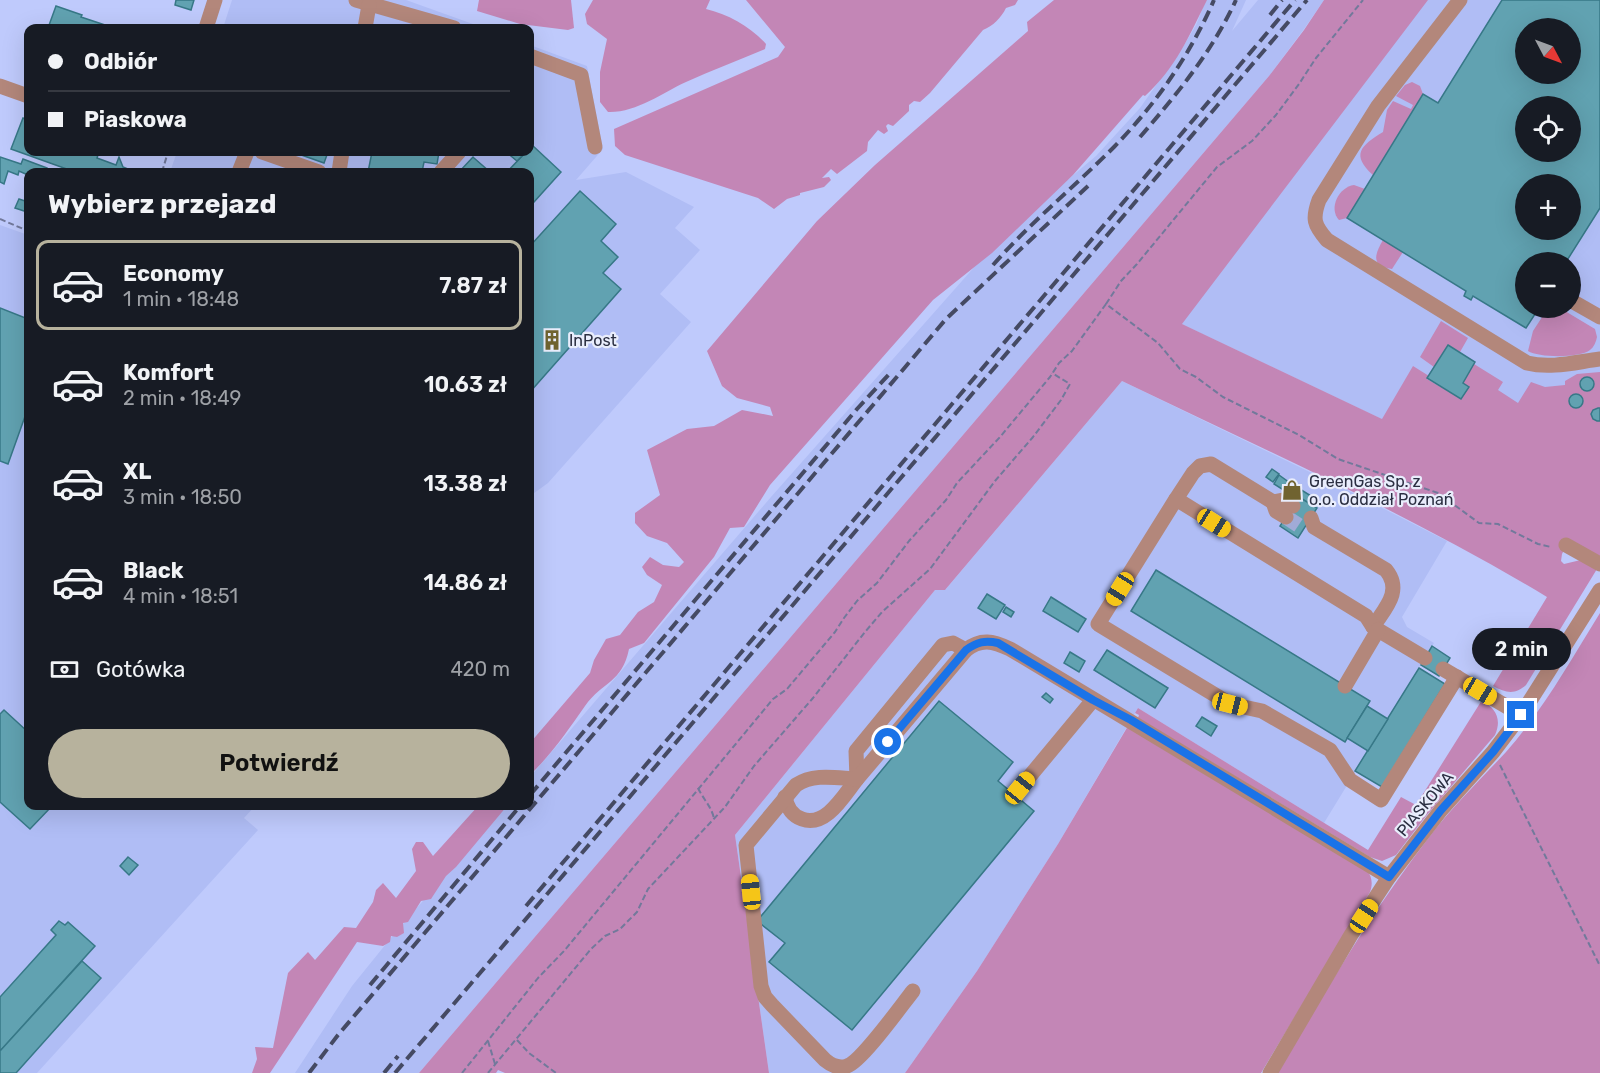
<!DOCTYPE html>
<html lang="pl">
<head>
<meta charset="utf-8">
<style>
	body { margin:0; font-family:Rubik,sans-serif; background:#20242c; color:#f1f3f6; height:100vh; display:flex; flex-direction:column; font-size:22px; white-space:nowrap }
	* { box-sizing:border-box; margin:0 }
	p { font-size:20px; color:#9ea1a6 }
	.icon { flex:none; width:33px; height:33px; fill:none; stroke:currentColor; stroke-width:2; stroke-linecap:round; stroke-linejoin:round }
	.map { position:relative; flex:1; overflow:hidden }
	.details { position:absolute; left:24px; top:168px; width:510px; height:642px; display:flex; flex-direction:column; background:#171b24; border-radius:12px; box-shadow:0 6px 24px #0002 }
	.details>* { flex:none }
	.hud { position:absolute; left:24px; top:24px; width:510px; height:132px; border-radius:12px; box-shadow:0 6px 24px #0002; display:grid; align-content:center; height:132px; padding:0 24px; background:#171b24 }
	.needle { width:39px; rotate:131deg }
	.controls { position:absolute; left:1515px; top:18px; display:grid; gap:12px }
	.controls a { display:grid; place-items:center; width:66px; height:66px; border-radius:50%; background:#171b24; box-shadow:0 6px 24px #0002; font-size:30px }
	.end { position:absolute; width:27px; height:27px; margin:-14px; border:8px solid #1a73e8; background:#fff; box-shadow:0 0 0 3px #fff }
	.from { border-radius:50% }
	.bubble { position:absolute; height:42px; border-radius:21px; background:#171b24; box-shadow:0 6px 24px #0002; font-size:20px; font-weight:600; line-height:42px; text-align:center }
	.car { position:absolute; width:18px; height:36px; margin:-18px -9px; border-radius:8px; box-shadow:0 0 4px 2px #0007; background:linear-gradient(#f5c518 24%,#345 0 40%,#f5c518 0 76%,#345 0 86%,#f5c518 0) }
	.hud b { display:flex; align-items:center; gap:21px; height:57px; font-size:22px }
	.hud b+b { border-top:2px solid #363941 }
	.hud i { width:15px; height:15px; background:#f1f3f6 }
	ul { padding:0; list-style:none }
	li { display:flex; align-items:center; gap:18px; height:90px; margin:0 12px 9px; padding:0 12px; border:3px solid transparent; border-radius:12px }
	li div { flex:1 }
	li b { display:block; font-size:22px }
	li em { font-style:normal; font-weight:600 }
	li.current { border-color:#b7b29d }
	li>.icon { width:54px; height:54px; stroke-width:1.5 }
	h2 { padding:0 24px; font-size:27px; line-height:72px }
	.pay { display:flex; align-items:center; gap:15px; height:66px; padding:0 24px; font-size:22px }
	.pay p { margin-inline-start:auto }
	.primary-button { display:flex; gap:12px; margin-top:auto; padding:12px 24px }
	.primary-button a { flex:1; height:69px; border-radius:36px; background:#b7b29d; color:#111; font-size:24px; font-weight:600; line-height:69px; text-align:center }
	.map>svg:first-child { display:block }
</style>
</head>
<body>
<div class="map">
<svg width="1600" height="1073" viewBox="0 0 1600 1073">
	<rect width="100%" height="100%" fill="#bfcafc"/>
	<g fill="#b0bdf5" fill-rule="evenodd">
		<path d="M232,0H406L484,28H223Z"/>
		<path d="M1206,0H1246L1232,31L1258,0H1324L1304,29L1269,76L419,1073H295L352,986L390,939L505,806H530V777L771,497L992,247L1040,203L1096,156L1140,108L1183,47L1196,25Z"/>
		<path d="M1417,0H1600V490L1554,501L1171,319ZM1526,28H1570V74H1526ZM1526,106H1570V152H1526ZM1526,184H1570V230H1526ZM1526,262H1570V308H1526Z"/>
		<path d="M530,45L587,66L603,149L576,180L626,172L694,207L675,228L700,250L660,294L691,322L548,483L530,496V172H170L177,152H530Z"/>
		<path d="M0,225L28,235V806H255L244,818L258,830L37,1073H0Z"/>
		<path d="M1122,381L1349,491L1447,541L1402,617L1407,627L1434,643L1324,823L1138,708L1058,844L977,971L905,1073H769L735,835L935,590L946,589Z"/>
	</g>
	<g fill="#c386b6">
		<path d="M479,0H571L574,28L568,30L520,24L477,11Z"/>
		<path d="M593,0H710L706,9C728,14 751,27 766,44L765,49C739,60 712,70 686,82C662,93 636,113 608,112L600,102V72L607,39L587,24L585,14Z"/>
		<path d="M746,0H1018L1015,5L1006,8C1001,18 993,26 983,30L930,93L920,102L914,101L909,105V111L893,126L888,124L886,126L888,131L884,134L878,130L868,142L867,151L837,174L831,169L822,178L829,177L831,180L824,187L800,193V195L787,199L774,209L758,198L625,155L615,146L614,129L778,57L785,47Z"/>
		<path d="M1054,0H1207C1189,36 1176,68 1145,96L1143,95L1073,175L992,253L933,300L770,485L744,527L730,528L714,557L644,643L629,649C622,683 603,681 585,706C568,730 552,754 530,775V784V743L590,673L594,660L606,639L620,635L638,612L654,602L662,585L647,575L642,567L650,557L663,565L679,567L684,562L667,543L647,536L635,523V513L660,495L647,450L687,429L714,426L742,410L773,416L770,407L737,398L722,386L707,351L817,221L875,165L1028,31L1027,22Z"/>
		<path d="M1324,0H1428L1182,324L1382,419L1413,366L1429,376L1427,379L1461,399L1469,387L1463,383L1474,364L1503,382L1498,390L1518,403L1531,382L1545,387L1565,385V381L1577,374L1600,372V556L1565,548L1562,554L1561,561L1564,564L1585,559L1597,569L1526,685C1515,695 1506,693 1493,686L1547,597C1411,515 1265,450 1122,381L945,590H935L735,835L769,1073H505L498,1070L496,1073H419L1269,76L1304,30Z"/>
		<path d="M1412,82L1420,86L1423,94L1373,175C1351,155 1360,146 1383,132L1387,110L1393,101L1411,109L1413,105L1396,96L1405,85Z"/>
		<path d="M1354,185L1365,189L1347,218L1339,220C1328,208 1339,187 1354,185Z"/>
		<path d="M1383,240L1403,252L1392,269C1370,266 1375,254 1383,240Z"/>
		<path d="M1548,308H1560L1595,329L1597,337C1596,342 1594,347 1590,350C1580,358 1539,358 1528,351L1533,331Z"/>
		<path d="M1441,321L1468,338L1460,352L1448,345L1434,367L1420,357Z"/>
		<path d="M1600,613V1073H1277C1325,992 1372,911 1430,836C1453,806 1480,780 1506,752C1543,710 1571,660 1600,613Z"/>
		<path d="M1482,700C1496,709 1502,719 1495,735L1426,816L1396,855L1382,861L1370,857L1138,718L1139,715L1135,713L1138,708L1368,850L1401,797L1416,805Z"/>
		<path d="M1128,726L1367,870C1372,877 1373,884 1370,892L1261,1073H905L977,971L1058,844Z"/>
		<path d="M478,806H507L456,867L446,876L431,899L421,901L408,922L403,923L404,933L397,937L391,936L390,942L383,946L357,942L270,1073H252L257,1059L255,1047L273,1048L288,973L308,952L315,960L344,927L356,928L373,902L376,890L383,883L396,898L416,871L412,849L416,842H423L433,856Z"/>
	</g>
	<g fill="#61a2b1" stroke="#377887" stroke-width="1.5" fill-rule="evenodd">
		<path d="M176,0H194L191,10L175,5Z"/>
		<path d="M1502,0H1600V208L1566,262H1526V308H1539L1526,328L1473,296L1471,300L1464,296L1466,291L1347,218L1423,94L1438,103ZM1526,28H1570V74H1526ZM1526,106H1570V152H1526ZM1526,184H1570V230H1526Z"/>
		<path d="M56,6L82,15L81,17L114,28H48Z"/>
		<path d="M23,118L28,120V152H99L97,158L116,165L119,157L123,167L130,170L129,172H75L11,149Z"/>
		<path d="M532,145L561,172L534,202L530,199V172H507L526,152H530Z"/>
		<path d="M293,152H328L324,163Z"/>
		<path d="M372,152H439L437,164L424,162L422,172H368Z"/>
		<path d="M506,152H526L517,161Z"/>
		<path d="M0,157L21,164L23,159L47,168L46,172H28V175L19,171L18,175L8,171L4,184L0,182Z"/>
		<path d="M473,157L474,158L490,172H459Z"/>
		<path d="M580,191L616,224L601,241L618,257L603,273L621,289L530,392V246Z"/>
		<path d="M19,199L28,202V200L27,212L15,208Z"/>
		<path d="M0,308L28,319V408L8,464L0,461Z"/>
		<path d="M1448,345L1475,362L1463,383L1469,387L1461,399L1427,378Z"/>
		<circle cx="1587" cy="384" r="7"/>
		<circle cx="1576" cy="401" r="7"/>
		<path d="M1598,408H1600V421H1597L1593,419L1591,414L1593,410Z"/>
		<path d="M1272,469L1279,474L1273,482L1266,477Z"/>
		<path d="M1279,475L1290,483L1285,491L1274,484Z"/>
		<path d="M1290,483L1316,499L1311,507L1285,491Z"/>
		<path d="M1299,497L1317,508L1298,538L1280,526Z"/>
		<path d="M1156,570L1370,701L1345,742L1131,611Z"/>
		<path d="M987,594L1005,605L996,619L978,608Z"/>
		<path d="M1051,597L1086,619L1078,632L1043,611Z"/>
		<path d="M1006,607L1014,612L1011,617L1003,612Z"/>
		<path d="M1432,646L1450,658L1439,676L1421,665Z"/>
		<path d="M1107,650L1168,688L1155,708L1094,670Z"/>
		<path d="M1070,652L1085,661L1079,672L1064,663Z"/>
		<path d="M1419,668L1445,684L1382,787L1355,771Z"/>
		<path d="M1046,693L1053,699L1050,703L1042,697Z"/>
		<path d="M939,701L1013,762L998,781L1034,811L852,1030L769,962L785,943L757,921Z"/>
		<path d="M1367,706L1388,719L1368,751L1347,738Z"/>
		<path d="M4,710L28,732V806H52L30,829L0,802V714Z"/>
		<path d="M1202,717L1217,726L1211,736L1196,726Z"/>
		<path d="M128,857L138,865L129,875L120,866Z"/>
		<path d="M59,921L65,925L68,922L95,946L0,1051V997L56,935L51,930Z"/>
		<path d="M82,961L101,978L16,1073H0V1051Z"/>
	</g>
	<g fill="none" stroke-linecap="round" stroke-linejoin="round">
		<path stroke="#a1abd7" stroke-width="15" stroke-dasharray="15 8" stroke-linecap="butt" d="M1286,517L1304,529"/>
		<g stroke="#72799b" stroke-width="2" stroke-dasharray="6 3" stroke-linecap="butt">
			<path d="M162,172L168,152"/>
			<path d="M0,219L28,231"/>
			<path d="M1106,304L1121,281L1137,264L1217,167L1252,141L1276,115L1299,84L1316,58L1363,0"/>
			<path d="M1500,765L1600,966"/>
			<path d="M698,788C703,799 712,807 714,819"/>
			<path d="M517,1040L529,1053L556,1073"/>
			<path d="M488,1041L495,1064"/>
			<path d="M462,1073L538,978L564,951L773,699L787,689L835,632L844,618L857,601L877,583L909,541L946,500L957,483L1000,437L1050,377L1059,363L1072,351L1106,304L1158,343L1180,369L1196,377L1223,397L1299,435L1338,459L1438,493L1479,523L1498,524L1538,544L1551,547"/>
			<path d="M488,1073L591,949L605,936L620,929L637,912L648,889L725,807L754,766L813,698L865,632L882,612L930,569L995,481L1033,437L1061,400L1070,384L1052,373"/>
		</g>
		<g stroke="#b3877b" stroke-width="15">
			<path d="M356,0L454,28"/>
			<path d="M1460,0L1378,106L1319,200C1312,219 1314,225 1327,240L1527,363C1551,369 1576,362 1600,359"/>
			<path d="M206,28L215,0"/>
			<path d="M365,28L369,5"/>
			<path d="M530,56L581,75L595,147"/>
			<path d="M0,86L28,96"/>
			<path d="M262,152L319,172"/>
			<path d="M239,172L247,152"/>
			<path d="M339,172L342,152"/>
			<path d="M441,172L459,152"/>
			<path d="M1570,300L1600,317"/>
			<path d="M1176,499L1193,473L1200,466L1211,464L1273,502L1283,500L1293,506"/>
			<path d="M1273,502L1276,511L1286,517"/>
			<path d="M1311,518L1314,527L1386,570C1403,591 1385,608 1373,627"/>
			<path d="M1566,545L1600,564"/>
			<path d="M1425,658L1373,627L1366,616L1176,499L1098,624L1230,704L1262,711L1330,750L1350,780L1381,800L1457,677"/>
			<path d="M1443,669L1521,715"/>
			<path d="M1345,686L1378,630"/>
			<path d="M1020,788L1093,700"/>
			<path d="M785,797C787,807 791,815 802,819C826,828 844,795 857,779L856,751L943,645L953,643L966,650"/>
			<path d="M913,991C901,1006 861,1062 847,1066C838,1069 831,1065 825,1060L772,1005L765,997L761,986L746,845L796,785C814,773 836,778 857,779L966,650C981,638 993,641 1010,649L1389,877"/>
			<path d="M1270,1073L1351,935L1389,877L1441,810L1493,752L1521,715L1600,590"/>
		</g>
		<g stroke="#454a63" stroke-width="4" stroke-dasharray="12 6" stroke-linecap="butt">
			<path d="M1270,15L1282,0"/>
			<path d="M1140,137C1177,94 1212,52 1236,0"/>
			<path d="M993,265C1030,223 1074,187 1114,147C1156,104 1190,55 1214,0"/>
			<path d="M530,795L857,409L892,371"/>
			<path d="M526,906L1295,0"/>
			<path d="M370,985L520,806"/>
			<path d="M309,1073L338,1035L946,319L1088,186"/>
			<path d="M384,1073L398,1056"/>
			<path d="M395,1073L1307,0"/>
		</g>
	</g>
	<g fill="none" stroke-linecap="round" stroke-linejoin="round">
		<path stroke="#1a73e8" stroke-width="8" d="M888,742L966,650C977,642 985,640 998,643L1093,700L1131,720L1389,877L1441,810L1493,752L1521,715"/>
	</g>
	<defs>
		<g id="building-bare" transform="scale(1.62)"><path d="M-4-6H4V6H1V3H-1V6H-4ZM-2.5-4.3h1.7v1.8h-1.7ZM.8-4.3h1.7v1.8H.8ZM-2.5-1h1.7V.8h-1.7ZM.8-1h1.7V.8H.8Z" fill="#706330" stroke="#e9edfc" stroke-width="2.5" paint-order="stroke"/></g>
		<g id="shop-bare" transform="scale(1.62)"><path d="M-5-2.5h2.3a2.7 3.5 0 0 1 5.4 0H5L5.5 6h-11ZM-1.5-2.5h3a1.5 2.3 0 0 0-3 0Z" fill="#706330" stroke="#e9edfc" stroke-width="2.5" paint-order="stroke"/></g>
	</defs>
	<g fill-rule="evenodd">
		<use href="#building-bare" x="552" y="340"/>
		<use href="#shop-bare" x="1292" y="490"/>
	</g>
	<g text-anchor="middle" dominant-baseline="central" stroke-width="4.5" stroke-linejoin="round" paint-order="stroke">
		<g font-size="16" fill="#2b2f42" stroke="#e9edfc" text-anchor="start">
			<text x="569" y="340">InPost</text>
			<text x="1309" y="481">GreenGas Sp. z<tspan x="1309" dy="18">o.o. Oddział Poznań</tspan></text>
		</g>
		<g font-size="16" fill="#2b2f42" stroke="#e9edfc">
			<text transform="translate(1425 804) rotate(-50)">PIASKOWA</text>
		</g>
	</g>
</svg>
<div class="controls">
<a><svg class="needle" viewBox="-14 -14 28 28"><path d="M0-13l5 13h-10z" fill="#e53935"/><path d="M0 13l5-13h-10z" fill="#9ea1a6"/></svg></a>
<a><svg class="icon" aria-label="locate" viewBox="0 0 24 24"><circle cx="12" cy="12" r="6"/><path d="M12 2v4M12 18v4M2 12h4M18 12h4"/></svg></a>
<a>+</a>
<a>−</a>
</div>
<i class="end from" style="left:888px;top:742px"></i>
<i class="end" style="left:1521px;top:715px"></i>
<div class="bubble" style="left:1472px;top:628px;width:99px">2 min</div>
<i class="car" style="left:1214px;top:523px;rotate:122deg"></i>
<i class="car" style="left:1120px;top:589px;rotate:212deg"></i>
<i class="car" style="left:1480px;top:691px;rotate:121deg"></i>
<i class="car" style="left:1230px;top:704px;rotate:104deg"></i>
<i class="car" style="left:1020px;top:788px;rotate:39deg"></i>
<i class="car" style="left:751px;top:892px;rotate:354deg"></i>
<i class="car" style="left:1364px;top:916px;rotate:33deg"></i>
<div class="hud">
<b><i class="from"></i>Odbiór</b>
<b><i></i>Piaskowa</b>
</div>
<section class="details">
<h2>Wybierz przejazd</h2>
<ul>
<li class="current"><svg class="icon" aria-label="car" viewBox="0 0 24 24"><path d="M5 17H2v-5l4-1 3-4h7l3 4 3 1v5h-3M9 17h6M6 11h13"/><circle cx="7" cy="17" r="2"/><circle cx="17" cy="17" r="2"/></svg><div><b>Economy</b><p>1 min · 18:48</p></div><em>7.87 zł</em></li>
<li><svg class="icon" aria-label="car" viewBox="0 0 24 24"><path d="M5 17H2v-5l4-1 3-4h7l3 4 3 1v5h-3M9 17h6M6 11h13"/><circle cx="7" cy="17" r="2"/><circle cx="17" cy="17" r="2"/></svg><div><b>Komfort</b><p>2 min · 18:49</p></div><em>10.63 zł</em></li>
<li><svg class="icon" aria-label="car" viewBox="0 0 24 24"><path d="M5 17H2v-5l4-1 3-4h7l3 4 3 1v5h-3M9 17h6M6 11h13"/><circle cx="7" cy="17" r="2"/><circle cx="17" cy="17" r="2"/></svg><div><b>XL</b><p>3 min · 18:50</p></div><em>13.38 zł</em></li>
<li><svg class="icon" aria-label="car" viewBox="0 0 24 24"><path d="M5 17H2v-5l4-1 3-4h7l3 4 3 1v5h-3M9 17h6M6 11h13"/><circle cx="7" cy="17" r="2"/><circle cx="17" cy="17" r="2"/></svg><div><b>Black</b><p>4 min · 18:51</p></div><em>14.86 zł</em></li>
</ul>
<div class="pay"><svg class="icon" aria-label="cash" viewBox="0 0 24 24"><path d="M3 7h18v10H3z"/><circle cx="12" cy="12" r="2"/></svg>Gotówka<p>420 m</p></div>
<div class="primary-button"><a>Potwierdź</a></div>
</section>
</div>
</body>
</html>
